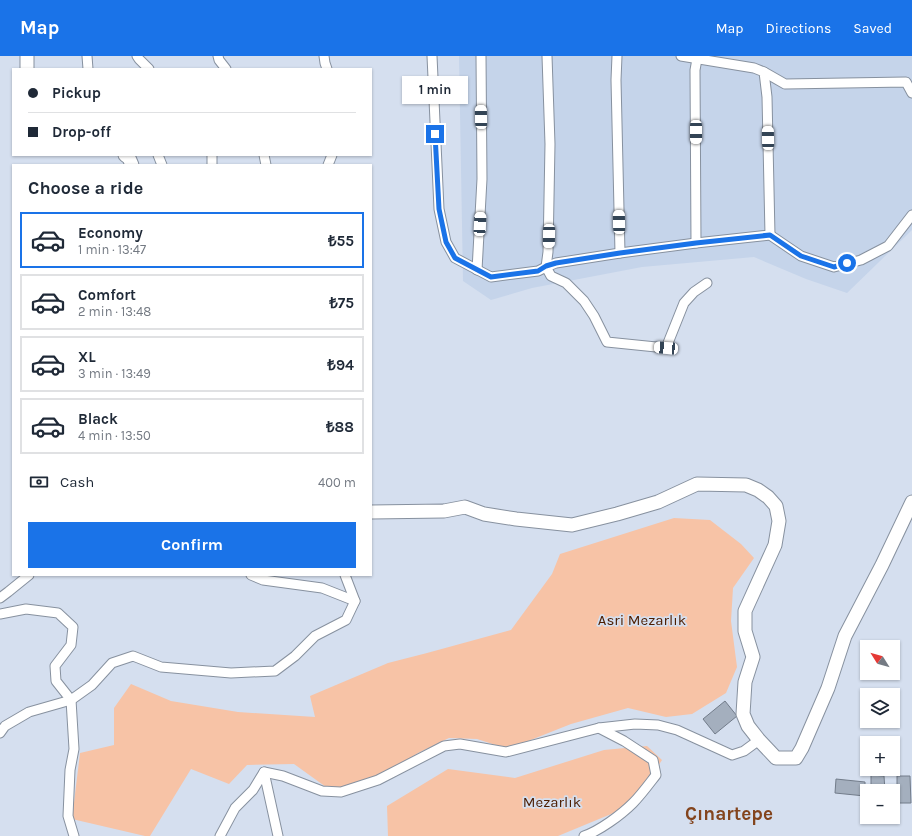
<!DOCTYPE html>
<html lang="en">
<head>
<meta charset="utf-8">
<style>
	body { margin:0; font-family:Karla,sans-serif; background:#f6f6f7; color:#1f2937; height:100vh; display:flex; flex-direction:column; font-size:15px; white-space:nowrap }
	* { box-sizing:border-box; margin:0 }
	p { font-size:13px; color:#747a83 }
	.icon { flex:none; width:22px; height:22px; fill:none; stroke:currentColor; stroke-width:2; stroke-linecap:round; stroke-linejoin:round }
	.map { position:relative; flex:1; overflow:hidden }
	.details { position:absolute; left:12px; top:108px; width:360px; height:412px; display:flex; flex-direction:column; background:#fff; border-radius:0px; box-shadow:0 1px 3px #0004 }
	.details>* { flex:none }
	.guide { position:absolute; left:12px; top:12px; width:360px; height:88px; border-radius:0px; box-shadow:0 1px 3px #0004; display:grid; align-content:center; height:88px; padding:0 16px; background:#fff }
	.needle { width:26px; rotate:307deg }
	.tools { position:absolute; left:860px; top:584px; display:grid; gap:8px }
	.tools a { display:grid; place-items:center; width:40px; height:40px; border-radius:0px; background:#fff; box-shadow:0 1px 3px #0004; font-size:20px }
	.end { position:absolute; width:18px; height:18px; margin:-9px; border:5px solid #1a73e8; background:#fff; box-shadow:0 0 0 2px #fff }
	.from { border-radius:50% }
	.bubble { position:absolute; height:28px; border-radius:0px; background:#fff; box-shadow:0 1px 3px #0004; font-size:13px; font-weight:700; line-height:28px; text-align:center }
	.car { position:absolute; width:12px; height:24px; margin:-12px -6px; border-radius:5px; box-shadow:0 0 3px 1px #0007; background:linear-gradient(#fff 24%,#345 0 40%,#fff 0 76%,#345 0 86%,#fff 0) }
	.guide b { display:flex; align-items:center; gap:14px; height:38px; font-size:15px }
	.guide b+b { border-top:1px solid #e0e1e3 }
	.guide i { width:10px; height:10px; background:#1f2937 }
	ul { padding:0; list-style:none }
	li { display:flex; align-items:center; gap:12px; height:56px; margin:0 8px 6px; padding:0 8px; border:2px solid #e0e1e3; border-radius:0px }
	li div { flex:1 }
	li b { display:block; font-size:15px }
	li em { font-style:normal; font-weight:700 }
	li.current { border-color:#1a73e8 }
	li>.icon { width:36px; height:36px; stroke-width:1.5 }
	h2 { padding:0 16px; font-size:18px; line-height:48px }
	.pay { display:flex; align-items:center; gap:10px; height:44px; padding:0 16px; font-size:15px }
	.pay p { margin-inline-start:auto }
	.action { display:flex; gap:8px; margin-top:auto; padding:8px 16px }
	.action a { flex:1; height:46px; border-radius:0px; background:#1a73e8; color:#fff; font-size:16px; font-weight:700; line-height:46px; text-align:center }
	header { display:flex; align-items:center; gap:24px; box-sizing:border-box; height:56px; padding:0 20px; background:#1a73e8; color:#fff }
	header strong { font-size:19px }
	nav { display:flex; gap:22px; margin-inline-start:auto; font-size:14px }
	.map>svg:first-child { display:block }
</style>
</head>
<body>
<header>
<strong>Map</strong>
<nav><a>Map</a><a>Directions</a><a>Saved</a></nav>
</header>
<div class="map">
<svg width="912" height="780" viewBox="0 0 912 780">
	<rect width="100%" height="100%" fill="#d5dfef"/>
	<path fill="#c5d4ea" d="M459,0H912V174L847,237L806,223L754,201L642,211L532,232L491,244L463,225Z"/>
	<g fill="#f7c3a6">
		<path d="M674,462L710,464L741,488L754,502L733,532L731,565L737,611L726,637L692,658L666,661L628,652L571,668L508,693L477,683L449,682L418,697L377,723L344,732L326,731L294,708L247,709L229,728L191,713L150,780H145L72,763L80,697L114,689V652L131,628L171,645L238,656L315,661L310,640L388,607L427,597L511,574L552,518L560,498Z"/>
		<path d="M647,690L662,704L645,730L616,756L558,780H388L387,750L448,713L515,722L604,694Z"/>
	</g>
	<g fill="#a4afbe" stroke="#727c8a">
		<path d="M725,645L737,660L715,678L703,663Z"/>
		<path d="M871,719L884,720L885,735H871Z"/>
		<path d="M897,720H910L911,747H897Z"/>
		<path d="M836,723L865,726V740L835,737Z"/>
	</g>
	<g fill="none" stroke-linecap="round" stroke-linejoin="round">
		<g stroke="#87919f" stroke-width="11">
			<g id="minor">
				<path d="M87,0L88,13"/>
				<path d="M137,0L139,3L149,13"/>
				<path d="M218,0L219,4L226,13"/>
				<path d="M324,0L325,7L327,13"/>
				<path d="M432,0L439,153L446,186L455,202L491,221L538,215L546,211L556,207L620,197L696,187L770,179L801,200L834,211L861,204L888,190L912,159"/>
				<path d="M547,0L550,88L548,196L546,211L551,220L566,227L584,245L594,260L607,286L666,292L684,247L694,236L707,227"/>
				<path d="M617,0L616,24L620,197"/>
				<path d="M681,0L754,12L764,16L767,41L770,179"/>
				<path d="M764,16L785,28L906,26L912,37"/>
				<path d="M158,99L162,109"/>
				<path d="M212,99V109"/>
				<path d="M264,99L266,109"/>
				<path d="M328,109L332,99"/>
				<path d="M696,187L695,14L697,3"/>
				<path d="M477,214L482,123L481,0"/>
				<path d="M251,519L263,524L322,532L355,545"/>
				<path d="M0,542L8,536L29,519"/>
				<path d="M0,558L26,553L58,557L73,571L71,589L55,610L56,625L71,644L74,693L70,714L68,760L74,780"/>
				<path d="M0,677L5,670L29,656L71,644L92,629L112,607L133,600L161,611L231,617L275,615L295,600L315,580L346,564L355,545L345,519"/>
				<path d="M264,716L278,780"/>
				<path d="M220,780L235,752L253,734L264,716L283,720L322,735L341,736L378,724L444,690L460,688L506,696L599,672L635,668L658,669L677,674L732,699L744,695L759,684"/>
				<path d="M584,780C599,775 621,759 633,747C641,739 649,728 656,719L653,704L624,685L599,672"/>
			</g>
		</g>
		<g stroke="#87919f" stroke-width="15">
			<g id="secondary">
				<path d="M27,0V13"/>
				<path d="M125,99L129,102L132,109"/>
				<path d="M371,456L444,455L465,451L484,458L516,463L572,469L617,458L658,446L697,428L746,429L758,434L768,441L776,450L779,465L775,489L745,555V575L753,601L745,626L743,658L748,670L759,684L776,702H796L802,692L828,632L845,580L882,509L912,446"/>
			</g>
		</g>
		<use href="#minor" stroke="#fff" stroke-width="9"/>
		<use href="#secondary" stroke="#fff" stroke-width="13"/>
	</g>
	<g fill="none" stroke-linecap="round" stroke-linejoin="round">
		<path stroke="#1a73e8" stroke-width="5" d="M435,78L439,153L446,186L455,202L491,221L538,215L546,210L556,207L620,197L696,187L770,179L801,200L834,211L847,207"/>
	</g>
	<g text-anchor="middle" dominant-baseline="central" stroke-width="3.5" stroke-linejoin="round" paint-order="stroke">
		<g font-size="15" fill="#4c1d00" stroke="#d5dfef">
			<text x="642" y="564">Asri Mezarlık</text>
			<text x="552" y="746">Mezarlık</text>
		</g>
		<g font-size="19" font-weight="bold" fill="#83441d" stroke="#d5dfef">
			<text x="729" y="758">Çınartepe</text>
		</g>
	</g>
</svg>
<div class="tools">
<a><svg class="needle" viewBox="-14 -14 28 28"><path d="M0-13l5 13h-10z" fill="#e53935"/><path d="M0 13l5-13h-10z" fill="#747a83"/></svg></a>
<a><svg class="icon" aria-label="layers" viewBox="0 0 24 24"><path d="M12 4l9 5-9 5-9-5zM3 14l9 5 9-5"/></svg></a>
<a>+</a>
<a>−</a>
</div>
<i class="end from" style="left:847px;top:207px"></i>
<i class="end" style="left:435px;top:78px"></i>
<div class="bubble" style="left:402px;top:20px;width:66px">1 min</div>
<i class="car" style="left:481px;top:61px;rotate:359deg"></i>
<i class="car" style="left:696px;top:76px;rotate:180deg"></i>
<i class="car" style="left:768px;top:82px;rotate:359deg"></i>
<i class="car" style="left:619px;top:166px;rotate:359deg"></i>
<i class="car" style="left:480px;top:168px;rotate:3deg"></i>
<i class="car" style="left:549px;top:180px;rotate:181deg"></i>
<i class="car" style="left:666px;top:292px;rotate:275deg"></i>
<div class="guide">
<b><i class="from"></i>Pickup</b>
<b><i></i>Drop-off</b>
</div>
<section class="details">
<h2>Choose a ride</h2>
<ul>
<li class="current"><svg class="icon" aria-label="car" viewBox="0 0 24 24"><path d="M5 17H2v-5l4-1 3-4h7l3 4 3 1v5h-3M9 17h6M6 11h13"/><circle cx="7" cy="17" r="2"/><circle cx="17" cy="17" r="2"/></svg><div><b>Economy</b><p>1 min · 13:47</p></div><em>₺55</em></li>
<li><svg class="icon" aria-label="car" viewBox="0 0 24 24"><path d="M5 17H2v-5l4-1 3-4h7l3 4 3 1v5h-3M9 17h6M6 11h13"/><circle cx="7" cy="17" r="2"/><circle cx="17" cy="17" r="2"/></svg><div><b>Comfort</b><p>2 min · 13:48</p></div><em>₺75</em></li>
<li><svg class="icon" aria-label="car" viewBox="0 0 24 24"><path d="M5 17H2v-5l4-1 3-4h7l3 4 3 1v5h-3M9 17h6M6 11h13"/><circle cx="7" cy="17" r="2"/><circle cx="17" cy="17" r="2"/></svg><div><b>XL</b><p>3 min · 13:49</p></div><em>₺94</em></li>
<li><svg class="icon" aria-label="car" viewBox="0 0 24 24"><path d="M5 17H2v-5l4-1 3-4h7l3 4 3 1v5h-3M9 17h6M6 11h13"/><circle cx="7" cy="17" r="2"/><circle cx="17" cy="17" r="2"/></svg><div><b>Black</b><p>4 min · 13:50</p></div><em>₺88</em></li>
</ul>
<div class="pay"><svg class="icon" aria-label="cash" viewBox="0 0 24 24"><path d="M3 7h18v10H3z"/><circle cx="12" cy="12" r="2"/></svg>Cash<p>400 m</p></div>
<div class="action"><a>Confirm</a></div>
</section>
</div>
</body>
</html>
